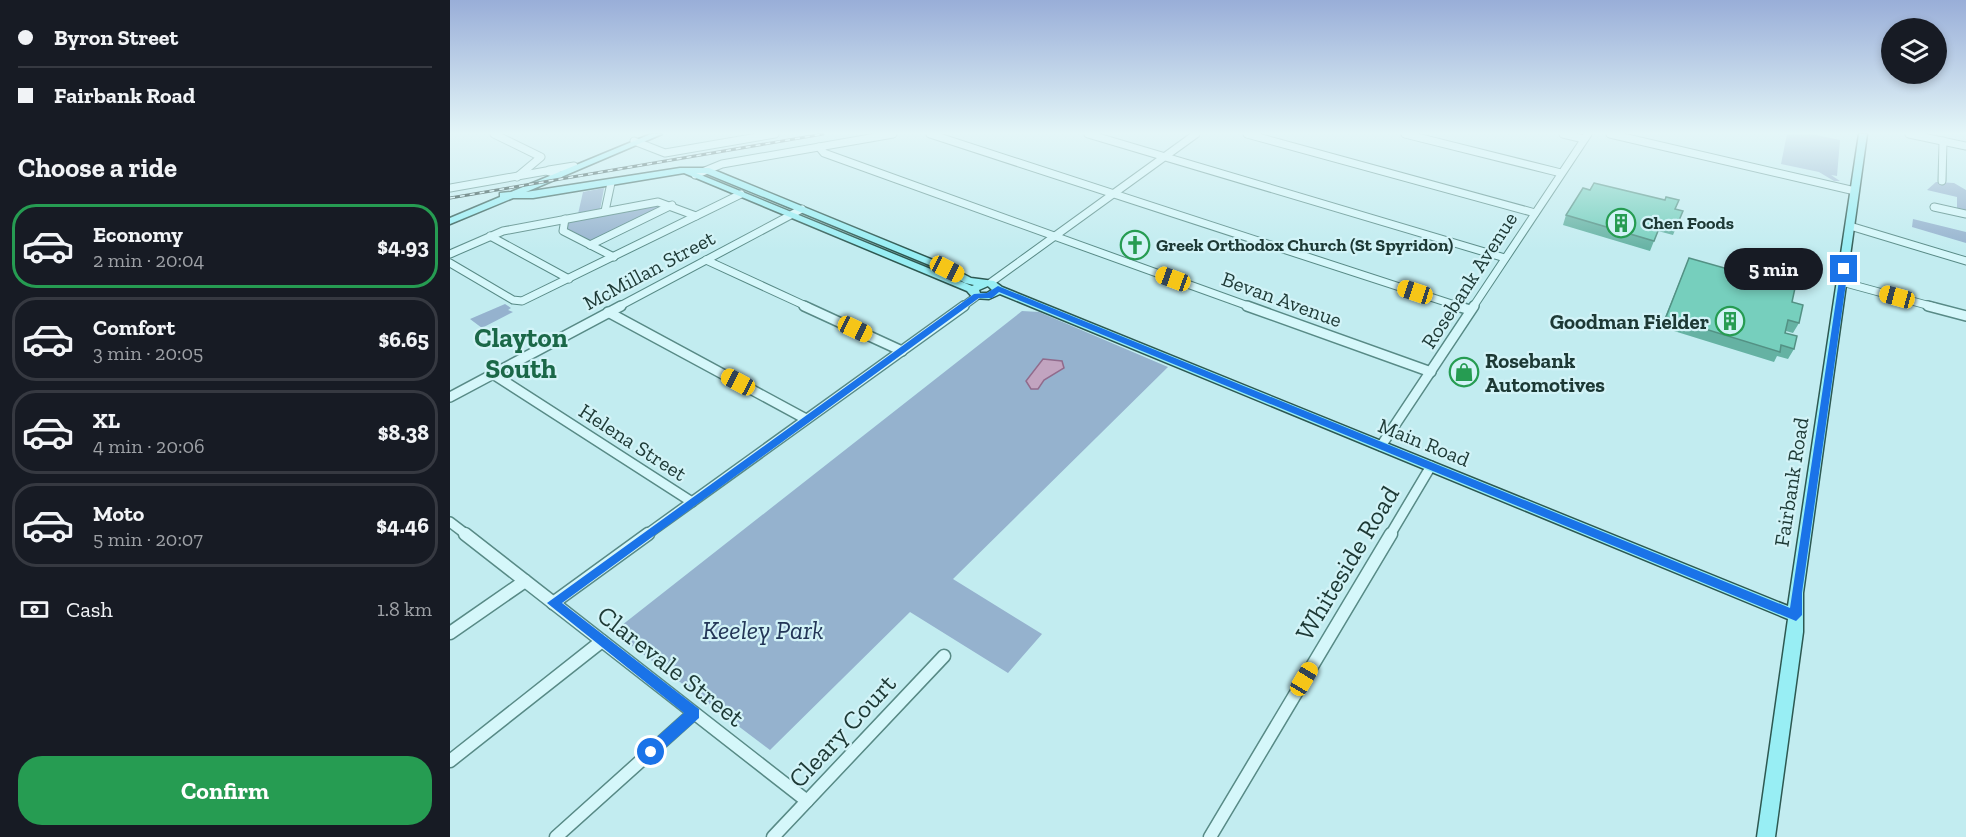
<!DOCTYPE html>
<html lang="en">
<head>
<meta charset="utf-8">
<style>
	body { margin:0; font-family:"Zilla Slab",serif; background:#242831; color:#f1f3f6; height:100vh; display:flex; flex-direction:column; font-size:22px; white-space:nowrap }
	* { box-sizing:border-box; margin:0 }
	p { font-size:20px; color:#9ea1a6 }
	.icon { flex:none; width:33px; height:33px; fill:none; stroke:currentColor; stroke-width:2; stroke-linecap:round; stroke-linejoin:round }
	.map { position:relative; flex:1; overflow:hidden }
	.details { display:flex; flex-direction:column; background:#171b24; width:450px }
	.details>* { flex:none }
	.top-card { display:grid; align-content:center; height:132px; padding:0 18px; background:#171b24 }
	.controls { position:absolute; left:1431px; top:18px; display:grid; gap:12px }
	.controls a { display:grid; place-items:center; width:66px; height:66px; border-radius:50%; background:#171b24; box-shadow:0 3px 9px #0003; font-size:30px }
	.end { position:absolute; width:27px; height:27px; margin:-14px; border:8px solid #1a73e8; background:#fff; box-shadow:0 0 0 3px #fff }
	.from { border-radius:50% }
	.bubble { position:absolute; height:42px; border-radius:21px; background:#171b24; box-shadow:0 3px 9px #0003; font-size:20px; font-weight:700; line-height:42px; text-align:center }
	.car { position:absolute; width:18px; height:36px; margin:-18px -9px; border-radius:8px; box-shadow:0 0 4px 2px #0007; background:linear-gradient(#f5c518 24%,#345 0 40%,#f5c518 0 76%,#345 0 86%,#f5c518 0) }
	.top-card b { display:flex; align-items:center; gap:21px; height:57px; font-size:22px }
	.top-card b+b { border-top:2px solid #363941 }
	.top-card i { width:15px; height:15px; background:#f1f3f6 }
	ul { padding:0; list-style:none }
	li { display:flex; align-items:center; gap:18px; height:84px; margin:0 12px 9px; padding:0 6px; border:3px solid #363941; border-radius:24px }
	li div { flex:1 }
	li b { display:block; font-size:22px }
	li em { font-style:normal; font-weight:700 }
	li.active { border-color:#269c52 }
	li>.icon { width:54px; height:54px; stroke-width:1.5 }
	h2 { padding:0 18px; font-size:27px; line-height:72px }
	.pay { display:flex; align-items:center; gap:15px; height:66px; padding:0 18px; font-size:22px }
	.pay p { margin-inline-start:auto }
	.cta { display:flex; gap:12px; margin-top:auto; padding:12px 18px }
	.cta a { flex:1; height:69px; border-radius:24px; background:#269c52; color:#fff; font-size:24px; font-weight:700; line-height:69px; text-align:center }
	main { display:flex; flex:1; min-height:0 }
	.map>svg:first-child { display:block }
</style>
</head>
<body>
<main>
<section class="details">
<div class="top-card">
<b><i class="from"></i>Byron Street</b>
<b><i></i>Fairbank Road</b>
</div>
<h2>Choose a ride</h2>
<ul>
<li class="active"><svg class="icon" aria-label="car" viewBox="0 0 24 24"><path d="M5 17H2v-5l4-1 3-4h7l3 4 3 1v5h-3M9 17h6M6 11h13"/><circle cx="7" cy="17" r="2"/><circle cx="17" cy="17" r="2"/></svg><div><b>Economy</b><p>2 min · 20:04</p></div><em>$4.93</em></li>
<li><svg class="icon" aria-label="car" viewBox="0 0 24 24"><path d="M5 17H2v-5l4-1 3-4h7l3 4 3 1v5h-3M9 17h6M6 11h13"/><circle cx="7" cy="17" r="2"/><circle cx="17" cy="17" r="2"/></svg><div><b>Comfort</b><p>3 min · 20:05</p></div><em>$6.65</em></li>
<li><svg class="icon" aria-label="car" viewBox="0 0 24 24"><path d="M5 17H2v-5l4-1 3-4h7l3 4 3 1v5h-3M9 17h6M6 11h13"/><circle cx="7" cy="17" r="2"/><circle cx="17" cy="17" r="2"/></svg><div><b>XL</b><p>4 min · 20:06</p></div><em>$8.38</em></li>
<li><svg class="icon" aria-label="car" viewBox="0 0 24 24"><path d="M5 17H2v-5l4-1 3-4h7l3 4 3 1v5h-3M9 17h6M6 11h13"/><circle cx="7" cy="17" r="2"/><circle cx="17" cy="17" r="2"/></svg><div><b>Moto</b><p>5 min · 20:07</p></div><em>$4.46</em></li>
</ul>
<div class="pay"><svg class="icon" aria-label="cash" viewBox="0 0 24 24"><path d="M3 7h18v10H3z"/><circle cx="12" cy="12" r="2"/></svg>Cash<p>1.8 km</p></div>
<div class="cta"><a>Confirm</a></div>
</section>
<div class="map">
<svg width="1516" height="837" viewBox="0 0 1516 837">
	<rect width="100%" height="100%" fill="#c2ecf0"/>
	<g fill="#95b2ce">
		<path d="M1337,134H1362L1390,140L1387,176L1381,175L1390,181H1384L1369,172L1331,164Z"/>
		<path d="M1486,182L1504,183L1516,190V211L1507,209V197L1477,190Z"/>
		<path d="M154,188L150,210L128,214L133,192Z"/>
		<path d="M208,204L218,206L141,242L116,229L119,223L124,220Z"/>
		<path d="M1463,219L1516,232V243L1462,227Z"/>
		<path d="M55,304L61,308L58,310L63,312L32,328L20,319Z"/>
		<path d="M572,311L589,312L718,367L503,579L592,634L558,673L460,612L320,750L173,639L167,629Z"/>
	</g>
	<path fill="#c2a4c0" stroke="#916b8c" stroke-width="1.5" d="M593,359L612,361L614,368L594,380L588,389H581L576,381Z"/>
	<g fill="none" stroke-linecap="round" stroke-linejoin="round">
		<g stroke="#588a86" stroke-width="9">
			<g id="minor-far2">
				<path d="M44,134L91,157L67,177"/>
				<path d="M480,134L1011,307"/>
				<path d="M638,134L1055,258"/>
				<path d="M797,134L1085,213"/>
				<path d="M955,134L1111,173"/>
				<path d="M1113,134L1134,139"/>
				<path d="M1160,134L1405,191"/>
				<path d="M1459,134L1516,146"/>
				<path d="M184,141L215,153L325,134"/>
				<path d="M369,147L374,153L801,307"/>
				<path d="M99,170L124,166"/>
				<path d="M245,175L272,164L443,134"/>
				<path d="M1492,181L1493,141"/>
				<path d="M0,188L96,171L109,175"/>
				<path d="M1484,207L1516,214"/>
				<path d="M155,211L161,183"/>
				<path d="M115,219L113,231L164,257"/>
				<path d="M1400,226L1516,261"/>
				<path d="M40,236L119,279"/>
				<path d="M140,245L222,205"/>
				<path d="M0,254L53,231L208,202L246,216"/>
				<path d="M256,260L358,307"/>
				<path d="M0,263L63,300L72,301L291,194"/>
				<path d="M1392,282L1484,307"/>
				<path d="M540,283L746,134"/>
				<path d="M168,307L352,209"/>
				<path d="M512,307L527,296"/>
				<path d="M1023,307L1138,134"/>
			</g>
		</g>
		<g stroke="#588a86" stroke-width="12">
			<g id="minor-far1">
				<path d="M354,306L452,351"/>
				<path d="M797,306L981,372"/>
				<path d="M1007,306L1020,310"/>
				<path d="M1478,306L1516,316"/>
				<path d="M158,312L356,419"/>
				<path d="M43,374L242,502"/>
				<path d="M0,397L171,306"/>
				<path d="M931,446L1024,306"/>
				<path d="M0,522L17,535"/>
				<path d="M196,535L514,306"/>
				<path d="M940,535L981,466"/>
			</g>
		</g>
		<g stroke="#588a86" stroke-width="15">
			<g id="minor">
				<path d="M15,534L357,801"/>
				<path d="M103,603L198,534"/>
				<path d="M0,633L75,581"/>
				<path d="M0,761L152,641"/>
				<path d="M106,837L244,713"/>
				<path d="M323,837L494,656"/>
				<path d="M760,837L941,534"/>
			</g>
		</g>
		<g stroke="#2d5851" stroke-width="3">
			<path id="major" d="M201,134H212L76,192L230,168H259L500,267L521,278L544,281L552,287L1338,606L1409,134H1417L1353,593V632L1325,837H1307L1338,619L550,294L539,299L523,298L517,291L234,173L83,198H63L0,224V218L50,197V193L61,192ZM246,173H255L494,271L515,283L524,285L522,286ZM538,286L542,290L537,293H530L529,290Z"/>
		</g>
		<use href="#minor-far2" stroke="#d5f7fa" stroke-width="7"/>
		<use href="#minor-far1" stroke="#d5f7fa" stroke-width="9"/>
		<use href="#minor" stroke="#d5f7fa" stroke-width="12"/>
		<use href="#major" fill="#98eef4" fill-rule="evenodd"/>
		<g stroke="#1d3935" stroke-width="3">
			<path id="rail" d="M0,198L373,134"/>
		</g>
		<use href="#rail" stroke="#d2f3f7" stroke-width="1.5" stroke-dasharray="5" stroke-linecap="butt"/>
	</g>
	<g fill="#65b2a3">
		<path d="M1140,190L1215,200L1225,209L1233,211L1223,235L1208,231L1200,251L1113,225L1116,215Z"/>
		<path d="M1239,258L1342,302L1349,323L1343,333L1336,331L1335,333L1344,349L1338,359L1327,356L1324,362L1211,327Z"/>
	</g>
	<g fill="#76cfbd" stroke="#539184" stroke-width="1.5">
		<path d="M1144,183L1215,200L1216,197L1229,200L1225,209L1233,211L1227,225L1212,221L1204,241L1116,215L1133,188L1140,190Z"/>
		<path d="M1239,258L1345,288L1342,302L1353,305L1349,323L1338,320L1335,333L1347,336L1344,349L1331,345L1330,352L1216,317Z"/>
	</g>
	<linearGradient id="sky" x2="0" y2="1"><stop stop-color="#99aed8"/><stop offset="0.53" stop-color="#e4f6f8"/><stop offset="1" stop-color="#e4f6f8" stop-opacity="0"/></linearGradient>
	<rect width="1516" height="251" fill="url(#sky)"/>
	<path fill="#1a73e8" d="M1391,267L1398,269L1352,593V615L1346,621L549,292L542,298H529L112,603L249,709V718L206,756H196V747L234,713L97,603L524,294L537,293L548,286L1340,608Z"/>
	<defs>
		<g id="building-ring" transform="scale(1.5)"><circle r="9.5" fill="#d2f3f7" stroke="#269c52" stroke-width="1.5"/><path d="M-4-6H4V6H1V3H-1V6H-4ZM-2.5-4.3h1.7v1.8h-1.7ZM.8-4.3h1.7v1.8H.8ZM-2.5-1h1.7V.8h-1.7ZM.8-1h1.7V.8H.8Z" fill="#269c52"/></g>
		<g id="church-ring" transform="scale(1.5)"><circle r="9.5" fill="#d2f3f7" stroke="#269c52" stroke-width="1.5"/><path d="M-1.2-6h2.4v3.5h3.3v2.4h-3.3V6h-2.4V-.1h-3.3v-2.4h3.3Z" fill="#269c52"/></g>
		<g id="shop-ring" transform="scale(1.5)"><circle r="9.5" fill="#d2f3f7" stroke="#269c52" stroke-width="1.5"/><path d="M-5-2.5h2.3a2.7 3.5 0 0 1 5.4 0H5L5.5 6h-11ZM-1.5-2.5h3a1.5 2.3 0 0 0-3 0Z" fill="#269c52"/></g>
	</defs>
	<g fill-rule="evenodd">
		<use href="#building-ring" x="1171" y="223"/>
		<use href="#church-ring" x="685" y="245"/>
		<use href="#building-ring" x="1280" y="321"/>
		<use href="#shop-ring" x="1014" y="372"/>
	</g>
	<g text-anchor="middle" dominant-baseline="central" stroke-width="4.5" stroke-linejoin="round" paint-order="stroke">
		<g font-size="18" font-weight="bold" fill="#1d3935" stroke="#d2f3f7" text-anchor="start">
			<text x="1192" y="223">Chen Foods</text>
			<text x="706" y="245">Greek Orthodox Church (St Spyridon)</text>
		</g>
		<g font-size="21" fill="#1d3935" stroke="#d2f3f7">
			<text transform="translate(199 270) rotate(-28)">McMillan Street</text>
			<text transform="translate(1019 280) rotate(-57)">Rosebank Avenue</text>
			<text transform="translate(832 299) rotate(20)">Bevan Avenue</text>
			<text transform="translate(183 442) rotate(33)">Helena Street</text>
			<text transform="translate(974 442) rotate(22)">Main Road</text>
			<text transform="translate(1341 482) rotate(-81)">Fairbank Road</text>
		</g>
		<g font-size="21" font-weight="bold" fill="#1d3935" stroke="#d2f3f7" text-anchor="end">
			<text x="1259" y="321">Goodman Fielder</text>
			<text x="1035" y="360" text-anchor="start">Rosebank<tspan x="1035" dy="24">Automotives</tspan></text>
		</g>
		<g font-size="26" fill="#1d3935" stroke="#d2f3f7">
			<text transform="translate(897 563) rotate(-59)">Whiteside Road</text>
			<text transform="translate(221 666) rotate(38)">Clarevale Street</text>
			<text transform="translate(392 731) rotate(-47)">Cleary Court</text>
		</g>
		<g font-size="26" font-style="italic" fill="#233657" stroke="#d2f3f7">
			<text x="313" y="630">Keeley Park</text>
		</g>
		<g font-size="27" font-weight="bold" fill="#1b6848" stroke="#d2f3f7">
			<text x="71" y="338">Clayton<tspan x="71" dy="31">South</tspan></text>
		</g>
	</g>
</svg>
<div class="controls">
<a><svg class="icon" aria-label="layers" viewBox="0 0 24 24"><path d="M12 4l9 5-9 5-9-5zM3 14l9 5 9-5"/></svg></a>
</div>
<i class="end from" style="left:201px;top:752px"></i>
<i class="end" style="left:1394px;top:269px"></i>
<div class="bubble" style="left:1274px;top:248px;width:99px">5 min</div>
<i class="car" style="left:497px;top:269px;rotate:117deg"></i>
<i class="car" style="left:723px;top:279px;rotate:290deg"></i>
<i class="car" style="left:965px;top:292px;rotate:288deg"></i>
<i class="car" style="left:1447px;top:297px;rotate:285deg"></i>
<i class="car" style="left:405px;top:329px;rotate:115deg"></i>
<i class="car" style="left:288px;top:382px;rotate:298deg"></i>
<i class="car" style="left:854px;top:679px;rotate:31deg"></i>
</div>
</main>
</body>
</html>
